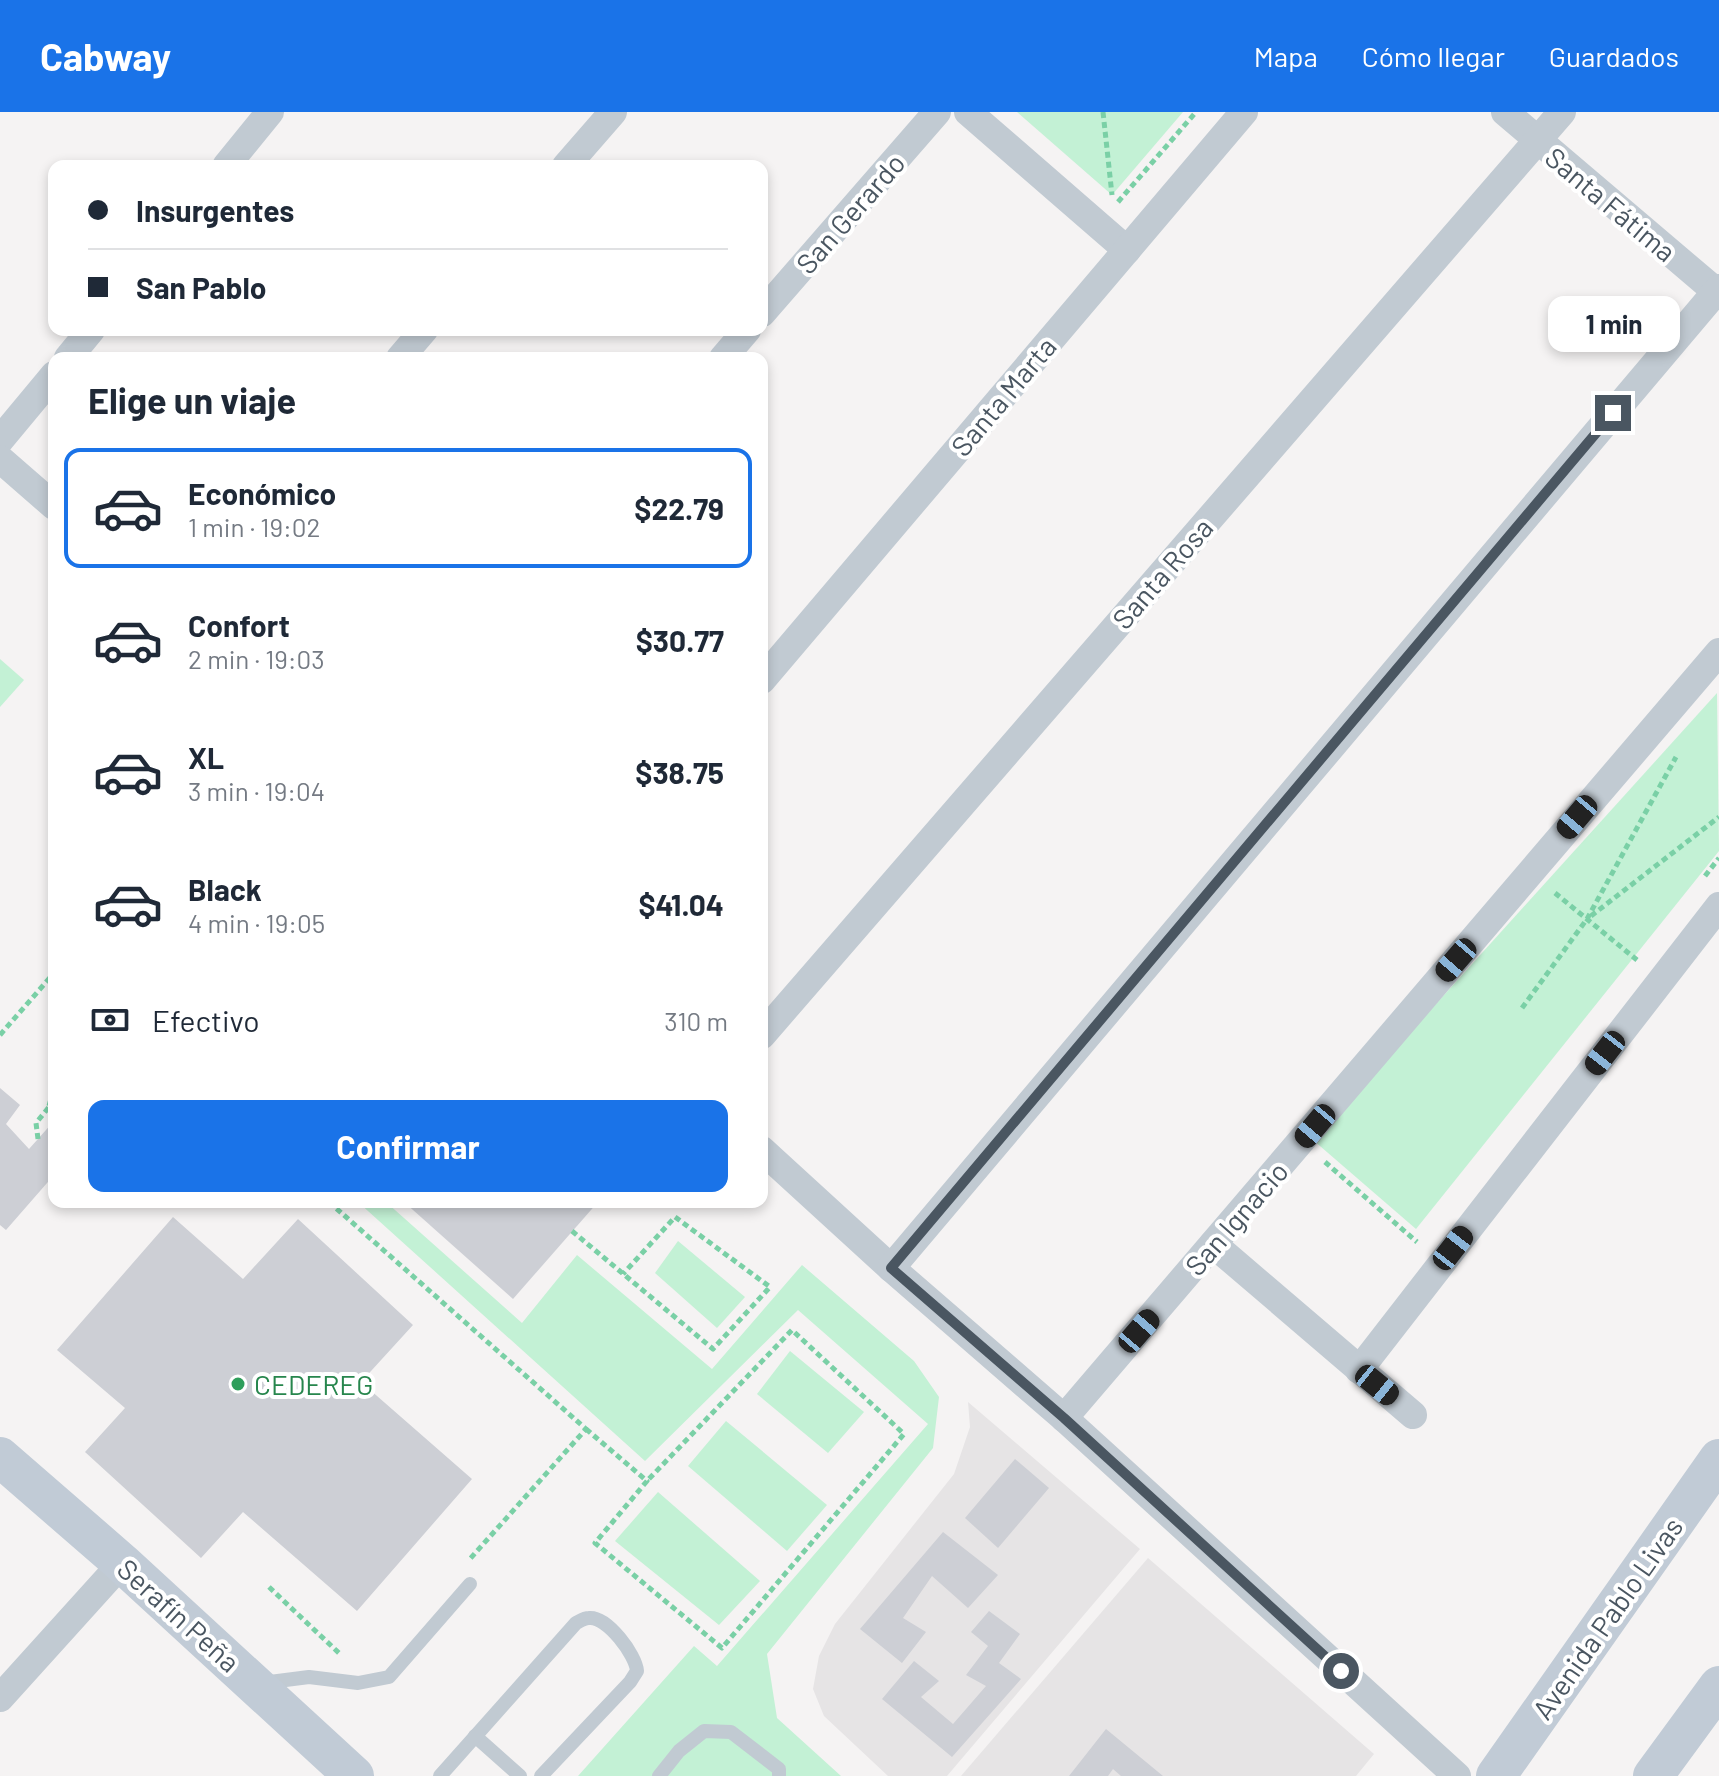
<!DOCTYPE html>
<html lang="es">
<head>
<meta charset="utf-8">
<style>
	body { margin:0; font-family:Barlow,sans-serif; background:#f2f2f3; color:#1f2937; height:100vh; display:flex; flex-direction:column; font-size:30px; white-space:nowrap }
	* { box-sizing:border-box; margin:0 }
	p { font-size:26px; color:#747a83 }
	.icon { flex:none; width:44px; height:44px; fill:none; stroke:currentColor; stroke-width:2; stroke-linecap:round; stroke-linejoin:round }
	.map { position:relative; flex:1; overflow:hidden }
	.drawer { position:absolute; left:48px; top:240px; width:720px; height:856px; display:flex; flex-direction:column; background:#fff; border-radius:16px; box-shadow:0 4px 12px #0003 }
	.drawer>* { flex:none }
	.banner { position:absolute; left:48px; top:48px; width:720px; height:176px; border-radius:16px; box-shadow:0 4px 12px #0003; display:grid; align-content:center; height:176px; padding:0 40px; background:#fff }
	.end { position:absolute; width:36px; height:36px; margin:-18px; border:10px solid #4a5661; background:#fff; box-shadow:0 0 0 4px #fff }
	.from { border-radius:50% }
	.bubble { position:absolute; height:56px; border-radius:16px; background:#fff; box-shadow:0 4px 12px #0003; font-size:26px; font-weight:700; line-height:56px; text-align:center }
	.car { position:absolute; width:24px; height:48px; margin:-24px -12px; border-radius:10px; box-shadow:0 0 6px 2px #0007; background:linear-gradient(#222 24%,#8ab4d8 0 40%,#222 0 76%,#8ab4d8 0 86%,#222 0) }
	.banner b { display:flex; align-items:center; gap:28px; height:76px; font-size:30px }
	.banner b+b { border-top:2px solid #e0e1e3 }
	.banner i { width:20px; height:20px; background:#1f2937 }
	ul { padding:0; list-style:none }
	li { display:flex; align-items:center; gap:24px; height:120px; margin:0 16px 12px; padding:0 24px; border:4px solid transparent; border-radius:16px }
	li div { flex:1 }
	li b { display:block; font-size:30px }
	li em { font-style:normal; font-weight:700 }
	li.on { border-color:#1a73e8 }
	li>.icon { width:72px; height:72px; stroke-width:1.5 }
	h2 { padding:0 40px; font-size:36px; line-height:96px }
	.pay { display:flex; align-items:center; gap:20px; height:88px; padding:0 40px; font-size:30px }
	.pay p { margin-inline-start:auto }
	.action { display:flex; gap:16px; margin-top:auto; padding:16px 40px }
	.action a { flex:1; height:92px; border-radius:16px; background:#1a73e8; color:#fff; font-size:32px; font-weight:700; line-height:92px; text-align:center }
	header { display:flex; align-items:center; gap:48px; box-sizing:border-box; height:112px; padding:0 40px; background:#1a73e8; color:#fff }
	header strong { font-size:38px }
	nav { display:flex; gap:44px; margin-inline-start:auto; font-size:28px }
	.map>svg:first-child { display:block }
</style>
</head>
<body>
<header>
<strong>Cabway</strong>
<nav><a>Mapa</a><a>Cómo llegar</a><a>Guardados</a></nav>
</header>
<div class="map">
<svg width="1719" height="1664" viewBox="0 0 1719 1664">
	<rect width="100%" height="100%" fill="#f5f3f3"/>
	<g fill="#e6e4e5">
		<path d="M968,1290L1140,1437L947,1664H888L824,1604L813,1577L819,1544L835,1512L954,1362L970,1315Z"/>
		<path d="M1148,1446L1374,1642L1356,1664H961Z"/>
	</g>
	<g fill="#c3f1d5">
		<path d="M1017,0H1183L1112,83Z"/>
		<path d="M0,547L24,568L0,595Z"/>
		<path d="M1717,581L1719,739L1416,1117L1313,1028Z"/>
		<path d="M358,1090H386L522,1211L577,1143L712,1257L802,1153L914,1249L939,1285L933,1336L767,1542L777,1606L841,1664H578L694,1534L717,1554L928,1312L798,1198L645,1349Z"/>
		<path d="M678,1129L745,1185L717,1216L655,1161Z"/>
		<path d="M790,1239L864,1300L828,1341L757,1282Z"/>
		<path d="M726,1309L827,1393L787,1439L688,1354Z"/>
		<path d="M658,1380L760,1469L719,1513L615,1429Z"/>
	</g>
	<g fill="#cdcfd5">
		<path d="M0,976L20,993L6,1012L29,1037L54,1009V1063L6,1118L0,1113Z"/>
		<path d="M404,1090H598L513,1187Z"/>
		<path d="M173,1105L243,1167L298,1107L413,1213L361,1270L472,1367L357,1499L243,1400L201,1446L85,1340L125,1296L57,1238Z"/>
		<path d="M1015,1347L1049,1376L998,1436L965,1406Z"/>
		<path d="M943,1420L998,1463L968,1496L932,1464L903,1506L926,1520L902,1551L860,1517Z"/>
		<path d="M989,1499L1020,1522L999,1551L1021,1567L952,1645L882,1587L914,1549L939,1569L921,1585L953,1612L986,1574L966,1563L988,1534L971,1520Z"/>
		<path d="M1106,1617L1163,1664H1121L1113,1657L1108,1664H1069Z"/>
	</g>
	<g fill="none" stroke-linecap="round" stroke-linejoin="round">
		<g stroke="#7ad0a6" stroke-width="5" stroke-dasharray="6 4" stroke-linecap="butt">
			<path d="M1103,0L1112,83"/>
			<path d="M1118,90L1196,0"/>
			<path d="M1705,764L1719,746"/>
			<path d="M1555,781L1637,848"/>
			<path d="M1591,804L1719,705"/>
			<path d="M1522,896L1587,807L1676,645"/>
			<path d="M0,923L54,861"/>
			<path d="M49,994L54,976"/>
			<path d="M38,1027L36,1011L49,995L54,996"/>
			<path d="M1325,1050L1417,1130"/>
			<path d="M329,1090L586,1317L469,1448"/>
			<path d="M572,1119L713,1237L770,1175L675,1105L623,1162"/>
			<path d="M586,1317L647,1369L595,1431L722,1536L904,1322L792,1218L647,1369"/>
			<path d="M269,1475L341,1543"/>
		</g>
		<g stroke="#c1cad2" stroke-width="14">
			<path d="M262,1571L309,1565L358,1571L389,1565L470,1472"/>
			<path d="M475,1624L520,1664"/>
			<path d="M440,1664L576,1511C580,1509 584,1506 589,1506C607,1504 636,1543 637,1559L630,1570L541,1664"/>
			<path d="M659,1664L679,1639L704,1619L731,1620L779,1657V1664"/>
		</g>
		<g stroke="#c1cad2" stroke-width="28">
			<path d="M968,0L1127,138"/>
			<path d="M1505,0L1719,182"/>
			<path d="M226,54L270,0"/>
			<path d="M566,54L613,0"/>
			<path d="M762,201L937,0"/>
			<path d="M68,246L91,218"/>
			<path d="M400,246L424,218"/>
			<path d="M723,246L747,218"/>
			<path d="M0,328L54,263"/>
			<path d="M0,347L54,394"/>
			<path d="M762,568L1244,0"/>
			<path d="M762,923L1562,0"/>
			<path d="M762,1038L891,1156L1064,1306L1457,1664"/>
			<path d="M1213,1132L1413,1303"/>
			<path d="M891,1156L1719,176"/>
			<path d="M1359,1258L1719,794"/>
			<path d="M1064,1306L1719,540"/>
			<path d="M0,1586L122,1451"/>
		</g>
		<g stroke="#c1cbd6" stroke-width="40">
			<path d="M0,1345L122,1451L354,1664"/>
			<path d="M1496,1664L1719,1347"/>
			<path d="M1653,1664L1719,1574"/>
		</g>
	</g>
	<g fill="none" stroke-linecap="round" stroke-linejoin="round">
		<path stroke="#4a5661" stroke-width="10" d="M1341,1559L1064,1306L891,1156L1613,301"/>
	</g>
	<circle fill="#2e9e5b" stroke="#fff" stroke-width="3" cx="238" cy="1272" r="8"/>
	<g text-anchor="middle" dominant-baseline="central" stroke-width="8" stroke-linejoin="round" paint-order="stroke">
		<g font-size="28" fill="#4a5661" stroke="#fff">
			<text transform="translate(1611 92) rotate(40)">Santa Fátima</text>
			<text transform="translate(850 101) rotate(-49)">San Gerardo</text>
			<text transform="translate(1003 284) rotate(-50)">Santa Marta</text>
			<text transform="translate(1162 461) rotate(-49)">Santa Rosa</text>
			<text transform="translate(1236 1106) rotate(-49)">San Ignacio</text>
			<text transform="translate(179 1503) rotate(42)">Serafín Peña</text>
			<text transform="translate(1607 1506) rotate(-55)">Avenida Pablo Livas</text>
		</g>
		<g font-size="28" fill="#27864d" stroke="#fff" text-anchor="start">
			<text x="254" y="1272">CEDEREG</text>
		</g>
	</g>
</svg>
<i class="end from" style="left:1341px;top:1559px"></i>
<i class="end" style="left:1613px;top:301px"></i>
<div class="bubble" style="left:1548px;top:184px;width:132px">1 min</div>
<i class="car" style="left:1577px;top:705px;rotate:220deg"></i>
<i class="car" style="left:1456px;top:848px;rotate:221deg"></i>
<i class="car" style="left:1605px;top:941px;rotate:218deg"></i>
<i class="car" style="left:1315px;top:1014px;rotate:220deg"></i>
<i class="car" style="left:1453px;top:1136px;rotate:38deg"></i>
<i class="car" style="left:1139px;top:1219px;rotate:41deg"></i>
<i class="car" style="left:1377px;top:1273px;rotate:129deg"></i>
<div class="banner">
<b><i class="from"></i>Insurgentes</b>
<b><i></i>San Pablo</b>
</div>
<section class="drawer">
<h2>Elige un viaje</h2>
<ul>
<li class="on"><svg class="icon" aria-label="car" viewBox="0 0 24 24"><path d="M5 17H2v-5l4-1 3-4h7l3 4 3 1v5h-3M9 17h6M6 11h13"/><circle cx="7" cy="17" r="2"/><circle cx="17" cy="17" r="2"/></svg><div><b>Económico</b><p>1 min · 19:02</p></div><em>$22.79</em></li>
<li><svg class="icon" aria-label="car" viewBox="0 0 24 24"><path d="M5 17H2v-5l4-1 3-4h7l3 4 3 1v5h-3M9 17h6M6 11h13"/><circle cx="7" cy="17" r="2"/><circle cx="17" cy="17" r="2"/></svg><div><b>Confort</b><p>2 min · 19:03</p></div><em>$30.77</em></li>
<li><svg class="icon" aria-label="car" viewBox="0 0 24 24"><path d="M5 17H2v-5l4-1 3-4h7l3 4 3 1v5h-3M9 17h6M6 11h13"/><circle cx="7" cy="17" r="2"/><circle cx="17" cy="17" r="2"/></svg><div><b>XL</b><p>3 min · 19:04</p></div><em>$38.75</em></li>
<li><svg class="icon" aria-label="car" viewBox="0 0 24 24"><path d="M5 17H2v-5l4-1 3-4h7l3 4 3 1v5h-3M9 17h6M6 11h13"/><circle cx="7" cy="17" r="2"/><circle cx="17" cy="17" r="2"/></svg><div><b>Black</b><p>4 min · 19:05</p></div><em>$41.04</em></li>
</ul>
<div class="pay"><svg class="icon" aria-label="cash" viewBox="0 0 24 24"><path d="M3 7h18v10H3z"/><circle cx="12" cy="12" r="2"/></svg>Efectivo<p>310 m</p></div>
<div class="action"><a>Confirmar</a></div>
</section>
</div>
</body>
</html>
